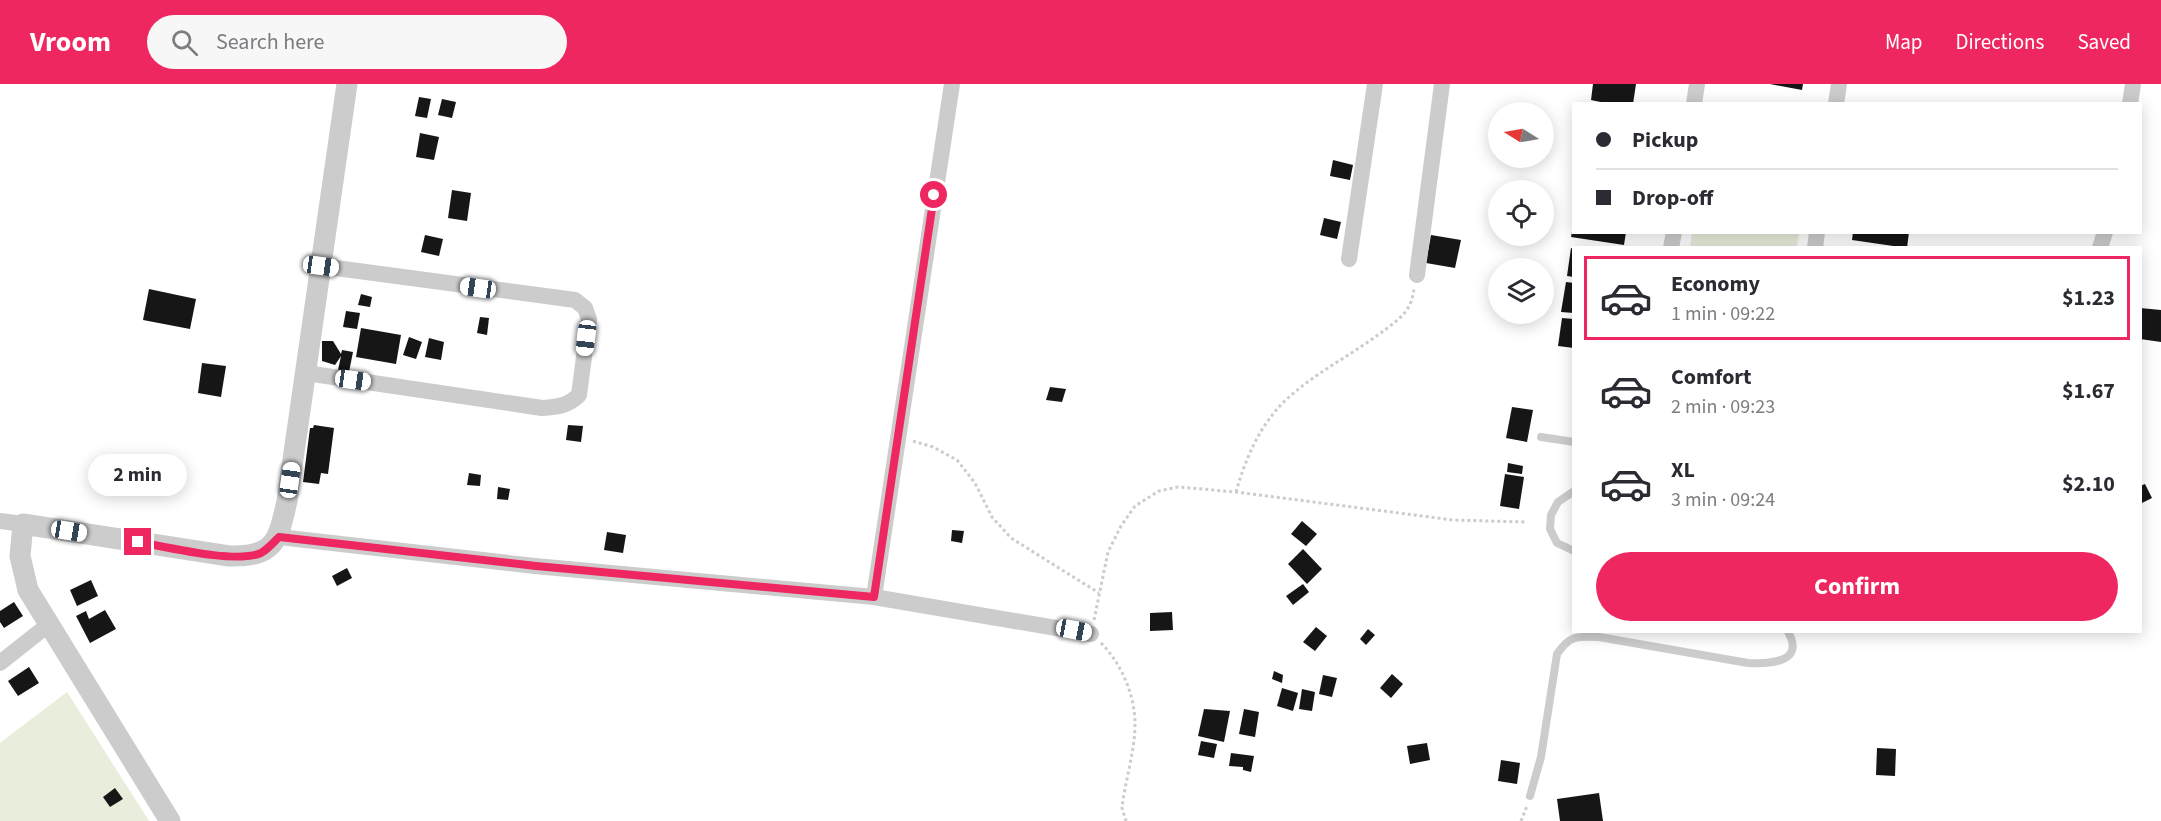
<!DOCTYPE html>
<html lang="en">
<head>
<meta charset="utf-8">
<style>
	body { margin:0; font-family:"Source Sans 3",sans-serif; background:#f7f7f7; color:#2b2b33; height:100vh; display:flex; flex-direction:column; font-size:22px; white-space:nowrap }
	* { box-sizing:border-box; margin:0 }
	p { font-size:20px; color:#7c7c81 }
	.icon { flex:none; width:33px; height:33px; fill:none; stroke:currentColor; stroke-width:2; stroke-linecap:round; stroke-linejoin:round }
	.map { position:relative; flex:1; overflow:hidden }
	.panel { position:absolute; left:1572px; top:162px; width:570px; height:387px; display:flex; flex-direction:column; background:#fff; border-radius:0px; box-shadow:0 3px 15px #0003 }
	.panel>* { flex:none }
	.hud { position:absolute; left:1572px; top:18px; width:570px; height:132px; border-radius:0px; box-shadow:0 3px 15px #0003; display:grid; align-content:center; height:132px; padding:0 24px; background:#fff }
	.needle { width:39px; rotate:281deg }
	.controls { position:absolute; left:1488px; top:18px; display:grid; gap:12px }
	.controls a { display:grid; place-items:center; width:66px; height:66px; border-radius:50%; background:#fff; box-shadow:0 3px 15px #0003; font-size:30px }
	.end { position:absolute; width:27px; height:27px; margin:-14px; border:8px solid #ef2760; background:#fff; box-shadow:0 0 0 3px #fff }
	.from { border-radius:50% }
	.bubble { position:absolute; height:42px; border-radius:21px; background:#fff; box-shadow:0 3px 15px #0003; font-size:20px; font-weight:700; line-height:42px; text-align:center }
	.car { position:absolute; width:18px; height:36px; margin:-18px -9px; border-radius:8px; box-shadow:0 0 4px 2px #0007; background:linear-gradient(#fff 24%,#345 0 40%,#fff 0 76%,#345 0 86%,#fff 0) }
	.hud b { display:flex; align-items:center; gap:21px; height:57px; font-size:22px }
	.hud b+b { border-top:2px solid #e1e1e2 }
	.hud i { width:15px; height:15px; background:#2b2b33 }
	ul { padding:10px 0 0; list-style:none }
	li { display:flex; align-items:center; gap:18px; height:84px; margin:0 12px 9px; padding:0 12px; border:3px solid transparent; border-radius:0px }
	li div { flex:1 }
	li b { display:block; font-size:22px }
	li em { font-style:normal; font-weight:700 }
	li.active { border-color:#ef2760 }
	li>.icon { width:54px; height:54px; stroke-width:1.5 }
	.cta { display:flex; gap:12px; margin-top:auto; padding:12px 24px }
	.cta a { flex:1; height:69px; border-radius:36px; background:#ef2760; color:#fff; font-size:24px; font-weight:700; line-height:69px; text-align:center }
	header { display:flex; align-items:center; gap:36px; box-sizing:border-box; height:84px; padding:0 30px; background:#ef2760; color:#fff }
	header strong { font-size:28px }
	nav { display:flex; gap:33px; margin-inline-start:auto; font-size:21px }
	.search { width:420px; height:54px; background:#f7f7f7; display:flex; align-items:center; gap:15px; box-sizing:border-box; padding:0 21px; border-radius:33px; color:#7c7c81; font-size:22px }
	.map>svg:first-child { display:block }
</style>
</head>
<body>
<header>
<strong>Vroom</strong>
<div class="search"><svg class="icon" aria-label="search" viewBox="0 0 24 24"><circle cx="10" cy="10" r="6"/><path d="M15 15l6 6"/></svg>Search here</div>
<nav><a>Map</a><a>Directions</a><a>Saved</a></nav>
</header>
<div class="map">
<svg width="2161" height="737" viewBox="0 0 2161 737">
	<rect width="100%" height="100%" fill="#fff"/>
	<g fill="#e8eddc">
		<path d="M1692,149V148L1799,149L1797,163H1690Z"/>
		<path d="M67,608L149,737H0V659Z"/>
	</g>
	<g fill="#161616">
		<path d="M1593,0H1636L1633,20H1610L1591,16Z"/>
		<path d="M1770,0H1803L1802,6Z"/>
		<path d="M419,13L431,15L427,34L415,32Z"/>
		<path d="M442,15L456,18L452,34L438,31Z"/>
		<path d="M420,49L439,53L434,76L416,73Z"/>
		<path d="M1333,76L1353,81L1350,96L1330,92Z"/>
		<path d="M452,106L471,109L467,137L448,134Z"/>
		<path d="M1324,134L1341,138L1337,155L1320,151Z"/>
		<path d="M1572,148H1626L1624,161L1571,153Z"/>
		<path d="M1853,148H1909L1907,164L1852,156Z"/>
		<path d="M425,151L443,155L439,172L421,168Z"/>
		<path d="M1431,151L1461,156L1455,184L1426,179Z"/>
		<path d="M1571,164L1574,165V193L1567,192Z"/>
		<path d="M1566,198L1574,199V229L1561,228Z"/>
		<path d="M149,205L196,215L190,245L143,236Z"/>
		<path d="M361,210L372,213L370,223L358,221Z"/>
		<path d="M2140,224L2161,226V258L2140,255Z"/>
		<path d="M346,227L360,229L357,245L343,243Z"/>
		<path d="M480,233L489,234L487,251L477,249Z"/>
		<path d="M1562,234L1574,235V264L1558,262Z"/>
		<path d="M361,244L401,251L396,280L356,273Z"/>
		<path d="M409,253L422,258L416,275L403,271Z"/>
		<path d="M429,254L444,258L441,276L425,273Z"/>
		<path d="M322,257H333L341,270L342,266L353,268L349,288L338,286L341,272L335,281L322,277Z"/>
		<path d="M202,279L226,282L221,313L198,309Z"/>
		<path d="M1050,303L1066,305L1062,318L1046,316Z"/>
		<path d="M1512,323L1533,326L1527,358L1506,354Z"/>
		<path d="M314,341L334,344L328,390L321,389L319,400L303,398L310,344H313Z"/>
		<path d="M568,341L583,342L581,358L566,356Z"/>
		<path d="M1508,379L1523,382L1522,390L1507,388Z"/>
		<path d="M469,389L481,391L480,402L467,401Z"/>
		<path d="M1505,390L1524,393L1519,425L1500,422Z"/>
		<path d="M2145,400L2152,414L2140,420V402Z"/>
		<path d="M498,403L510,405L508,416L497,415Z"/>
		<path d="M1302,437L1317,450L1306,462L1291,450Z"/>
		<path d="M952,446L964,447L962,459L951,457Z"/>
		<path d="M607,448L626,451L623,469L604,466Z"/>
		<path d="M1303,465L1322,485L1307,500L1288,480Z"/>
		<path d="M347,484L352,494L337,502L332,492Z"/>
		<path d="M91,496L98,512L77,522L70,506Z"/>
		<path d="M1303,500L1309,508L1293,521L1286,512Z"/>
		<path d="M14,518L23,532L4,544L0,538V527Z"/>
		<path d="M105,526L116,545L90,559L76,532L86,527L89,535Z"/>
		<path d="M1172,528L1173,546L1150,547V529Z"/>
		<path d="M1316,543L1327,552L1315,567L1303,558Z"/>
		<path d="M1368,545L1375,551L1366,561L1360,555Z"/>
		<path d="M29,583L39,599L18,612L8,597Z"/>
		<path d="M1274,587L1283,591L1282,599L1272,595Z"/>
		<path d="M1392,590L1403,600L1391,614L1380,604Z"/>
		<path d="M1323,591L1337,594L1332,613L1319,610Z"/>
		<path d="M1282,604L1298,609L1293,627L1277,622Z"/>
		<path d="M1302,605L1315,608L1312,627L1299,625Z"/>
		<path d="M1204,625L1230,627L1224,658L1198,652Z"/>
		<path d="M1244,625L1259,628L1255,653L1239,650Z"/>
		<path d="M1201,657L1217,660L1214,674L1198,671Z"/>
		<path d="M1427,659L1430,676L1410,680L1407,662Z"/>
		<path d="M1877,664L1896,665L1895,692L1876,691Z"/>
		<path d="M1231,669L1254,672L1251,688L1243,686V683L1229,682Z"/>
		<path d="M1501,676L1520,679L1517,700L1498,697Z"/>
		<path d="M115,704L123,715L110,723L103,713Z"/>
		<path d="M1599,709L1603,737H1560L1557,715Z"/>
	</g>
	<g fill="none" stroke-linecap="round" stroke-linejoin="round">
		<g stroke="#ccc" stroke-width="3" stroke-dasharray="3 3" stroke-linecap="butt">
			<path d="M913,357L933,363L957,376L975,399L992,433L1011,454L1099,509"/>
			<path d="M1236,408C1246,373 1261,338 1289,313C1318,287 1355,269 1386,245C1395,238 1404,232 1409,222C1412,217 1413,211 1414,205"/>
			<path d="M1094,536L1108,468L1121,442L1135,422L1159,407L1178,403L1236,408L1453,436L1526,438"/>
			<path d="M1101,559C1121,579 1135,611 1135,640C1135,667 1125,697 1122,724L1126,737"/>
			<path d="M1521,737L1527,722"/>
		</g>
		<g stroke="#ccc" stroke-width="8">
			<path d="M1541,353L1574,358"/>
			<path d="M1574,407L1558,418L1551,431L1550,445L1557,459L1574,467"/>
			<path d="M1530,712L1541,673L1557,570C1570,551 1577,552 1599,553L1748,579C1768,580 1806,579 1788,548"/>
		</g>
		<g stroke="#ccc" stroke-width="16">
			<path d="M1694,20L1697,0"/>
			<path d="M1836,20L1839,0"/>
			<path d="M2130,20L2133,0"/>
			<path d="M1671,164L1674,148"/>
			<path d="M1815,164L1817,148"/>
			<path d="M2100,164L2105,148"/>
			<path d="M1349,175L1375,0"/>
			<path d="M1417,191L1442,0"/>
			<path d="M306,289L542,324C557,323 568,322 579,311L589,235L585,224L575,216L321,182"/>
			<path d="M0,437L23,440"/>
			<path d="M279,453L535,482L874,513L1091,550"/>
			<path d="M874,513L952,0"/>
			<path d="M0,579L48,541"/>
		</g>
		<path stroke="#ccc" stroke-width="21" d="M170,737L28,506L20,472L23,440L229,472C275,473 278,457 287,417L347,0"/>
	</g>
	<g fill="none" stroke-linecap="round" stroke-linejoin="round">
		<path stroke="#ef2760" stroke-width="8" d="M138,458C167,463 236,480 261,469C268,465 273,459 279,453L536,482L874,513L934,111"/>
	</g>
</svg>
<div class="controls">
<a><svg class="needle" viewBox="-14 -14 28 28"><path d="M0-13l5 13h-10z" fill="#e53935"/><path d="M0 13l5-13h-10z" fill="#7c7c81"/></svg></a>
<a><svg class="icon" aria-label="locate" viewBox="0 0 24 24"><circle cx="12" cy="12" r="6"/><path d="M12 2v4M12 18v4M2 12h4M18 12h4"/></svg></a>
<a><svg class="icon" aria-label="layers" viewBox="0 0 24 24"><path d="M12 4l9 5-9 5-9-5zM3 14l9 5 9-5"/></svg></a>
</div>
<i class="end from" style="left:934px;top:111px"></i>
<i class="end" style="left:138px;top:458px"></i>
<div class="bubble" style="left:88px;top:370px;width:99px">2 min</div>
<i class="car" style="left:321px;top:182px;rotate:98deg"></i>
<i class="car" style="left:478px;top:204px;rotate:278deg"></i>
<i class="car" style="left:586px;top:254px;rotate:187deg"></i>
<i class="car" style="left:353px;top:296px;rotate:98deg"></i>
<i class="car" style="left:290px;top:396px;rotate:8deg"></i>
<i class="car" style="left:69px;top:447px;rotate:99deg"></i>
<i class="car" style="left:1074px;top:546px;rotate:101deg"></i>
<div class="hud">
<b><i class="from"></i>Pickup</b>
<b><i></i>Drop-off</b>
</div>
<section class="panel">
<ul>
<li class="active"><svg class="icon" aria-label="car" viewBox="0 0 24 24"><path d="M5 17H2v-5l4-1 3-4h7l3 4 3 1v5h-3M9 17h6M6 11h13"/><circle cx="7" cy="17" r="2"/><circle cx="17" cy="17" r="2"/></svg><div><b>Economy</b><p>1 min · 09:22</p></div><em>$1.23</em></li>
<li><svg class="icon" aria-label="car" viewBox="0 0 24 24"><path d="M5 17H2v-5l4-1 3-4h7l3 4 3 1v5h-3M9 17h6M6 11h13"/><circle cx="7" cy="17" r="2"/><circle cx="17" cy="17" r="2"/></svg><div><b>Comfort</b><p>2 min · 09:23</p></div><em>$1.67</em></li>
<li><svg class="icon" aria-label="car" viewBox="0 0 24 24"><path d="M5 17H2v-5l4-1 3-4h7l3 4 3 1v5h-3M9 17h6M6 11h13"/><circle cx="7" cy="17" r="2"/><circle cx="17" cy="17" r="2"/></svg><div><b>XL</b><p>3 min · 09:24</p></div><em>$2.10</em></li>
</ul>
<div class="cta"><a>Confirm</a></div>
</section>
</div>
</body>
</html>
